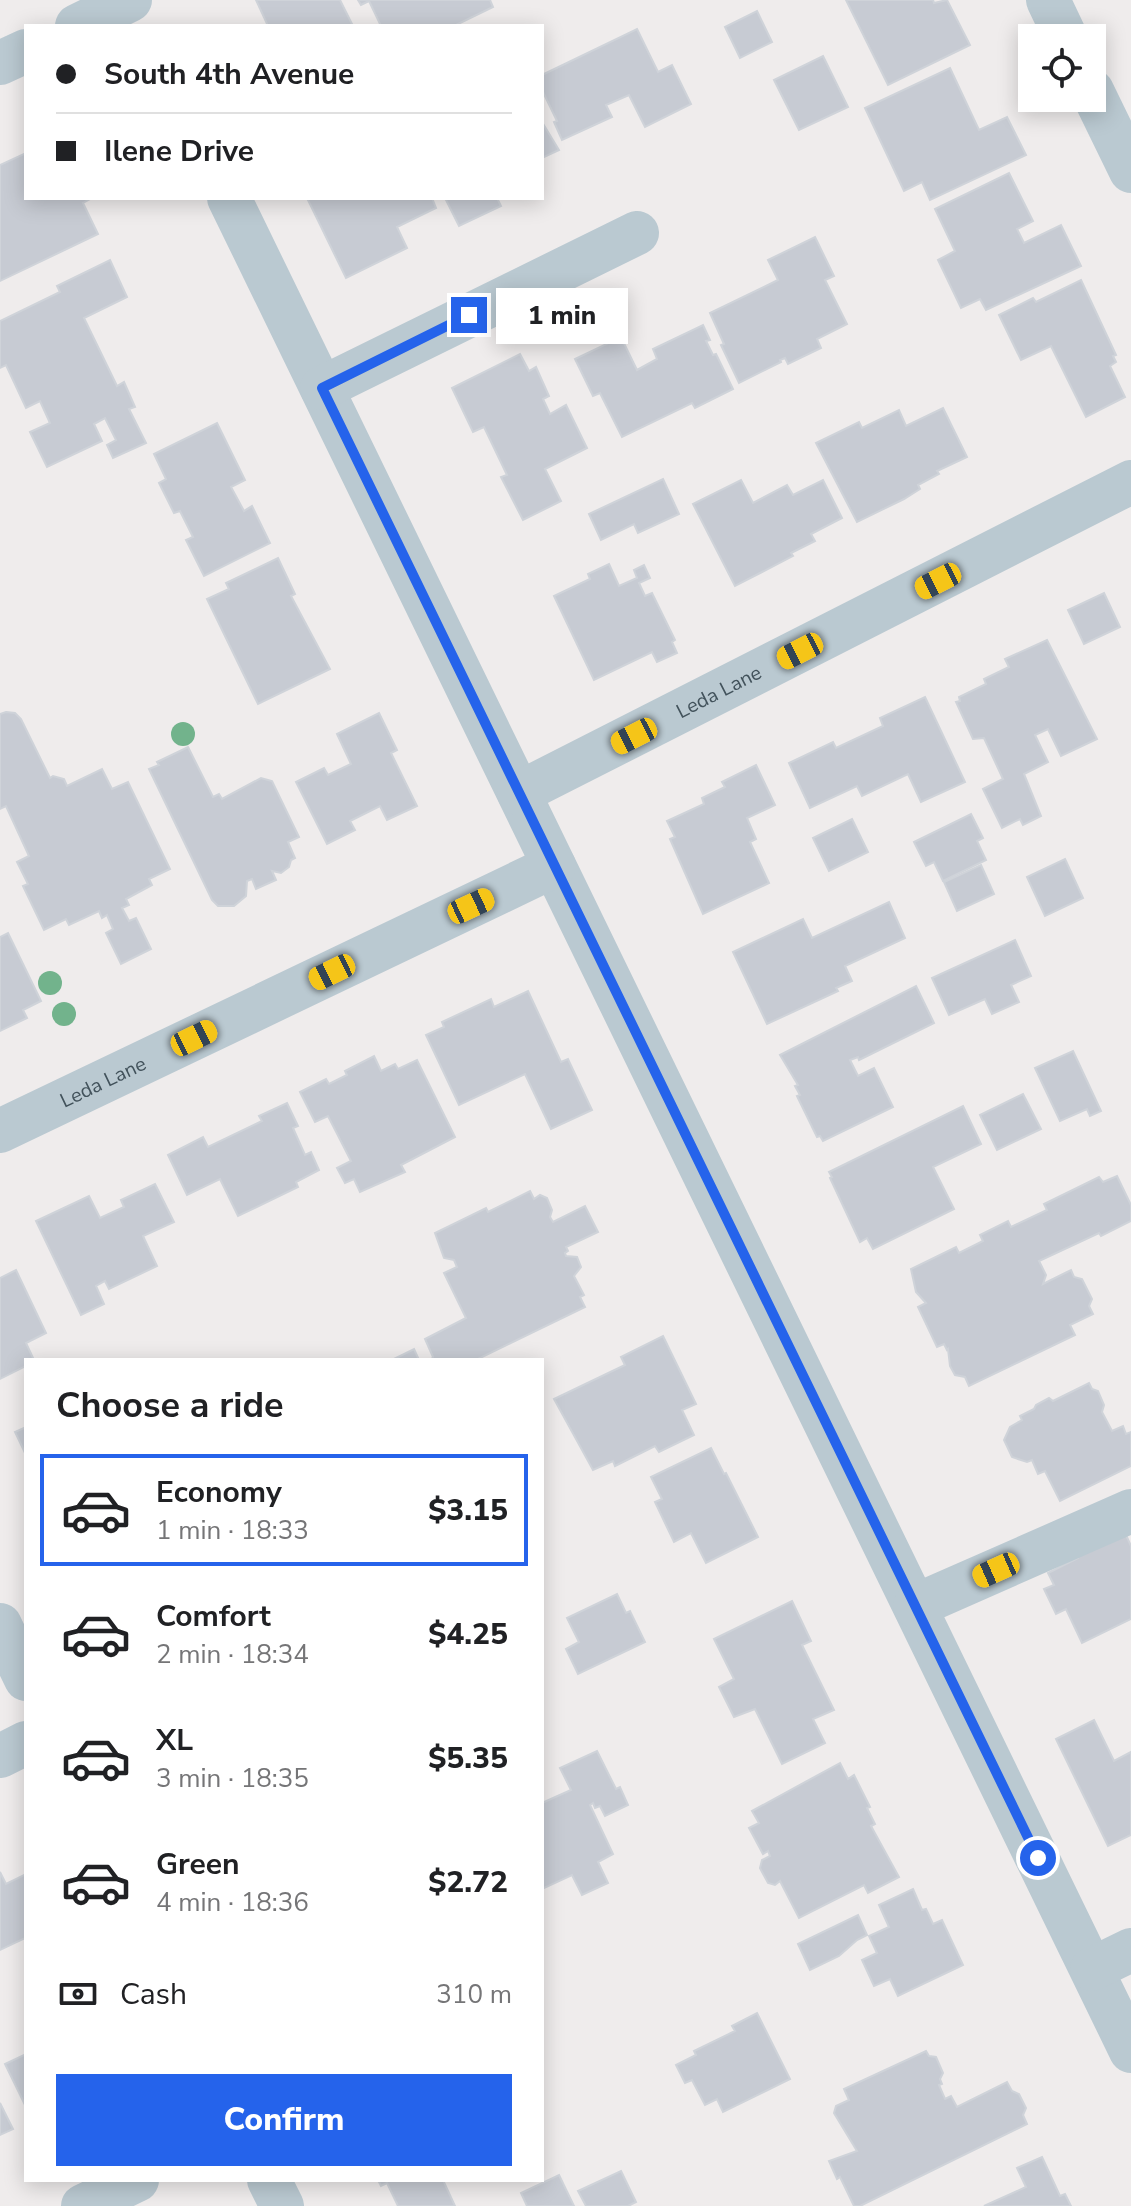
<!DOCTYPE html>
<html lang="en">
<head>
<meta charset="utf-8">
<style>
	body { margin:0; font-family:"Nunito Sans",sans-serif; background:#f2f2f2; color:#202124; height:100vh; display:flex; flex-direction:column; font-size:30px; white-space:nowrap }
	* { box-sizing:border-box; margin:0 }
	p { font-size:26px; color:#757577 }
	.icon { flex:none; width:44px; height:44px; fill:none; stroke:currentColor; stroke-width:2; stroke-linecap:round; stroke-linejoin:round }
	.map { position:relative; flex:1; overflow:hidden }
	.panel { position:absolute; left:24px; top:1358px; width:520px; height:824px; display:flex; flex-direction:column; background:#fff; border-radius:0px; box-shadow:0 4px 20px #0003 }
	.panel>* { flex:none }
	.top-card { position:absolute; left:24px; top:24px; width:520px; height:176px; border-radius:0px; box-shadow:0 4px 20px #0003; display:grid; align-content:center; height:176px; padding:0 32px; background:#fff }
	.tools { position:absolute; left:1018px; top:24px; display:grid; gap:16px }
	.tools a { display:grid; place-items:center; width:88px; height:88px; border-radius:0px; background:#fff; box-shadow:0 4px 20px #0003; font-size:40px }
	.end { position:absolute; width:36px; height:36px; margin:-18px; border:10px solid #2563eb; background:#fff; box-shadow:0 0 0 4px #fff }
	.from { border-radius:50% }
	.bubble { position:absolute; height:56px; border-radius:0px; background:#fff; box-shadow:0 4px 20px #0003; font-size:26px; font-weight:800; line-height:56px; text-align:center }
	.car { position:absolute; width:24px; height:48px; margin:-24px -12px; border-radius:10px; box-shadow:0 0 6px 2px #0007; background:linear-gradient(#f5c518 24%,#345 0 40%,#f5c518 0 76%,#345 0 86%,#f5c518 0) }
	.top-card b { display:flex; align-items:center; gap:28px; height:76px; font-size:30px }
	.top-card b+b { border-top:2px solid #e0e0e0 }
	.top-card i { width:20px; height:20px; background:#202124 }
	ul { padding:0; list-style:none }
	li { display:flex; align-items:center; gap:24px; height:112px; margin:0 16px 12px; padding:0 16px; border:4px solid transparent; border-radius:0px }
	li div { flex:1 }
	li b { display:block; font-size:30px }
	li em { font-style:normal; font-weight:800 }
	li.current { border-color:#2563eb }
	li>.icon { width:72px; height:72px; stroke-width:1.5 }
	h2 { padding:0 32px; font-size:36px; line-height:96px }
	.pay { display:flex; align-items:center; gap:20px; height:88px; padding:0 32px; font-size:30px }
	.pay p { margin-inline-start:auto }
	.primary-button { display:flex; gap:16px; margin-top:auto; padding:16px 32px }
	.primary-button a { flex:1; height:92px; border-radius:0px; background:#2563eb; color:#fff; font-size:32px; font-weight:800; line-height:92px; text-align:center }
	.map>svg:first-child { display:block }
</style>
</head>
<body>
<div class="map">
<svg width="1131" height="2206" viewBox="0 0 1131 2206">
	<rect width="100%" height="100%" fill="#efecec"/>
	<g fill="#c7cbd3" stroke="#cfd3d9" stroke-width="2">
		<path d="M256,0H340L353,26H268Z"/>
		<path d="M358,0H490L493,7L454,26H381L369,1L361,5Z"/>
		<path d="M846,0H933L934,3L947,0L970,45L888,85Z"/>
		<path d="M757,11L772,42L740,58L725,27Z"/>
		<path d="M637,29L658,72L672,65L691,104L645,127L629,95L606,105L612,117L562,140L554,122L557,121L542,90V75Z"/>
		<path d="M823,56L848,107L799,130L774,80Z"/>
		<path d="M950,68L979,130L1007,117L1026,155L930,200L922,182L904,191L865,108Z"/>
		<path d="M542,122L559,150L542,158Z"/>
		<path d="M26,153V198H92L83,203L98,234L0,281V165Z"/>
		<path d="M1009,173L1033,221L1017,229L1024,243L1061,225L1081,266L986,310L980,299L961,308L938,260L955,251L935,209Z"/>
		<path d="M307,198H432L436,208L397,227L407,248L346,278Z"/>
		<path d="M445,198H497L501,206L459,226Z"/>
		<path d="M815,237L834,276L825,280L847,324L817,339L821,348L788,364L785,358L780,360L781,362L739,383L721,345L724,344L710,313L778,280L768,260Z"/>
		<path d="M110,260L127,297L84,318L117,386L124,382L135,407L129,409L146,443L113,458L107,445L116,440L105,418L94,424L102,441L47,467L30,432L50,423L40,401L26,408L6,365L0,368V321L60,292L57,286Z"/>
		<path d="M1081,280L1116,355L1113,356L1116,362L1110,366L1125,397L1086,417L1051,346L1021,360L999,315L1033,298L1036,302Z"/>
		<path d="M703,325L710,340L706,341L713,355L716,354L733,389L695,408L692,403L622,437L600,393L593,396L575,359L621,337L637,370L657,359L653,349Z"/>
		<path d="M520,354L529,371L536,367L549,396L543,399L550,414L566,405L587,448L545,469L561,501L523,520L501,477L507,475L484,427L473,432L452,388Z"/>
		<path d="M943,408L967,457L937,471L939,474L918,485L920,489L904,499L857,522L816,443L859,422L862,428L899,410L906,426Z"/>
		<path d="M217,423L245,480L231,487L244,511L252,506L270,543L204,576L186,540L193,537L180,511L174,513L159,483L166,479L154,454Z"/>
		<path d="M663,479L679,514L638,533L634,524L601,540L589,514Z"/>
		<path d="M741,480L753,503L787,485L793,495L823,480L842,518L811,534L815,541L791,553L793,556L735,586L693,504Z"/>
		<path d="M278,558L295,594L291,596L330,669L258,704L207,599L229,589L226,583Z"/>
		<path d="M609,564L619,586L637,578L634,570L644,565L650,578L639,583L645,596L652,593L675,640L672,642L677,653L657,662L652,652L594,680L554,596L590,579L588,574Z"/>
		<path d="M1104,593L1120,627L1084,644L1068,610Z"/>
		<path d="M1047,640L1097,739L1061,756L1048,729L1035,735L1048,762L1024,774L1041,816L1023,825L1020,819L1002,828L983,789L1003,779L984,738L973,739L956,702L960,701L959,697L986,684L984,679L1009,667L1005,659Z"/>
		<path d="M925,697L965,782L921,802L908,774L862,796L857,786L810,808L789,763L833,742L836,748L883,726L880,718Z"/>
		<path d="M6,712L15,713L21,719L50,778L53,776L64,779L67,786L102,769L112,789L128,782L170,869L149,879L152,885L126,899L129,905L122,908L129,921L136,918L151,949L121,964L106,933L113,929L107,915L102,918L99,911L69,925L66,919L44,930L23,886L28,884L17,862L29,856L6,806L0,809V714Z"/>
		<path d="M379,713L397,750L391,753L417,806L387,820L380,806L350,821L355,830L327,844L296,782L324,768L328,775L351,764L337,734Z"/>
		<path d="M188,747L213,797L219,794L222,799L261,778L272,781L299,837L288,842L295,858L291,860L289,867L281,873L272,871L276,880L256,889L252,879L247,881L246,896L234,906H218L212,900L149,769L159,765L157,762Z"/>
		<path d="M756,765L775,805L747,818L756,839L750,842L769,883L703,914L670,839L675,837L667,821L704,804L702,798L725,787L722,782Z"/>
		<path d="M971,814L983,838L977,841L986,860L943,881L934,862L926,866L914,842Z"/>
		<path d="M852,819L868,852L829,871L813,838Z"/>
		<path d="M1065,859L1083,898L1045,916L1027,877Z"/>
		<path d="M981,865L994,894L957,911L944,882Z"/>
		<path d="M889,902L905,938L845,966L852,981L836,988L838,991L767,1024L733,952L803,919L812,938Z"/>
		<path d="M8,933L41,1001L23,1010L27,1018L0,1031V937Z"/>
		<path d="M1015,940L1031,976L1011,985L1019,1002L992,1014L985,999L949,1015L932,978Z"/>
		<path d="M916,986L934,1023L859,1060L858,1057L850,1060L858,1076L874,1068L893,1107L823,1141L820,1136L817,1137L797,1096L800,1095L795,1086L798,1085L780,1055Z"/>
		<path d="M528,991L561,1062L568,1059L592,1110L551,1129L525,1074L459,1105L426,1035L444,1027L442,1022L491,999L494,1007Z"/>
		<path d="M1073,1051L1101,1111L1090,1116L1087,1109L1060,1121L1035,1068Z"/>
		<path d="M374,1056L381,1071L395,1064L398,1069L417,1060L455,1137L401,1165L405,1172L360,1192L354,1179L345,1183L337,1168L351,1161L328,1116L315,1122L300,1092L326,1079L329,1084L347,1075L345,1071Z"/>
		<path d="M1023,1094L1041,1129L997,1150L980,1115Z"/>
		<path d="M287,1103L298,1126L293,1128L305,1155L311,1152L319,1170L296,1182L298,1187L238,1216L220,1179L187,1195L168,1155L203,1137L208,1147L262,1121L259,1116Z"/>
		<path d="M963,1106L981,1144L933,1167L954,1209L873,1249L867,1238L860,1242L830,1178L832,1177L829,1172Z"/>
		<path d="M1117,1176L1131,1205V1221L1101,1236L1099,1233L1039,1261L1046,1275L1043,1284L1071,1270L1074,1277L1082,1279L1092,1299L1089,1306L1093,1314L1070,1325L1075,1335L969,1386L965,1377L955,1375L950,1366L948,1349L947,1350L944,1344L937,1347L918,1307L926,1303L916,1292L911,1269L956,1247L959,1253L983,1241L980,1235L1008,1221L1011,1227L1047,1210L1044,1204L1099,1177L1103,1182Z"/>
		<path d="M155,1184L174,1222L143,1236L157,1266L109,1289L105,1281L96,1286L104,1304L81,1315L36,1221L89,1196L100,1218L124,1207L121,1200Z"/>
		<path d="M530,1191L534,1199L540,1195L547,1198L552,1210L550,1217L553,1222L585,1206L598,1232L566,1247L568,1251L565,1253L566,1256L577,1257L581,1267L574,1276L584,1295L580,1297L585,1307L476,1360H431L433,1357L425,1339L466,1318L444,1273L457,1267L454,1260L444,1258L435,1233L486,1208L488,1212Z"/>
		<path d="M16,1270L46,1333L26,1343L34,1360H26V1366L0,1379V1278Z"/>
		<path d="M663,1336L696,1404L682,1410L694,1435L659,1452L655,1446L615,1466L613,1461L593,1470L554,1399L625,1365L621,1357Z"/>
		<path d="M414,1349L419,1360H392Z"/>
		<path d="M1089,1383L1092,1389L1098,1391L1104,1405L1102,1412L1112,1431L1123,1426L1126,1434L1131,1432V1466L1060,1501L1045,1471L1038,1474L1032,1460L1027,1462L1012,1457L1004,1440L1010,1427L1022,1420L1020,1416L1034,1409L1036,1405L1049,1398L1053,1401Z"/>
		<path d="M26,1427V1455L15,1432Z"/>
		<path d="M711,1448L724,1474L726,1473L758,1537L706,1563L691,1533L674,1542L655,1502L662,1499L651,1477Z"/>
		<path d="M1126,1535L1131,1546V1619L1082,1643L1066,1609L1056,1614L1044,1589L1054,1585L1048,1573L1078,1558L1075,1551Z"/>
		<path d="M617,1594L626,1613L630,1611L645,1642L578,1674L566,1649L579,1642L567,1618Z"/>
		<path d="M792,1601L811,1641L802,1645L834,1710L813,1719L825,1743L782,1764L755,1709L734,1717L719,1687L734,1679L714,1639Z"/>
		<path d="M1094,1720L1114,1761L1131,1752V1835L1108,1846L1056,1739Z"/>
		<path d="M597,1751L616,1789L620,1787L628,1805L605,1816L600,1806L595,1808L593,1803L590,1805L613,1854L598,1862L608,1883L582,1895L572,1875L542,1889V1803L571,1790L560,1768Z"/>
		<path d="M840,1763L848,1779L854,1775L870,1807L867,1808L875,1824L871,1826L899,1877L868,1893L864,1885L799,1918L780,1881L775,1885L768,1883L760,1868L762,1860L770,1856L768,1851L763,1854L749,1828L759,1823L752,1811Z"/>
		<path d="M0,1872L6,1884L26,1874V1940L25,1938L0,1950Z"/>
		<path d="M913,1889L922,1910L926,1909L933,1924L942,1920L963,1965L898,1996L890,1979L874,1986L862,1960L877,1953L869,1936L889,1927L879,1905Z"/>
		<path d="M858,1915L867,1935L857,1940L839,1956L810,1970L798,1944Z"/>
		<path d="M757,2013L790,2079L723,2112L717,2099L705,2105L692,2080L685,2083L676,2065L696,2055L694,2051L735,2031L732,2026Z"/>
		<path d="M926,2051L929,2056L936,2057L943,2073L940,2079L942,2084L939,2085L945,2099L951,2096L957,2107L1007,2082L1012,2091L1019,2094L1026,2108L1023,2115L1027,2124L860,2206H854L840,2177L837,2179L829,2161L857,2151L834,2113L836,2106L849,2100L844,2089Z"/>
		<path d="M26,2054V2107L5,2064Z"/>
		<path d="M0,2103L13,2129L0,2135Z"/>
		<path d="M1042,2157L1060,2196L1065,2194L1071,2206H984L1026,2187L1017,2168Z"/>
		<path d="M621,2171L636,2202L628,2206H586L578,2191Z"/>
		<path d="M559,2175L574,2206H527L521,2193Z"/>
		<path d="M378,2180H443L455,2206H398L387,2183L381,2186Z"/>
	</g>
	<g fill="none" stroke-linecap="round" stroke-linejoin="round">
		<g stroke="#bac9d1" stroke-width="44">
			<path d="M1048,0L1066,38"/>
			<path d="M77,26L130,0"/>
			<path d="M0,63L26,51"/>
			<path d="M1092,91L1131,171"/>
			<path d="M229,198L1131,2051"/>
			<path d="M322,388L637,233"/>
			<path id="s1" d="M519,793L1131,482"/>
			<path id="s2" d="M0,1131L554,866"/>
			<path d="M915,1606L1131,1511"/>
			<path d="M0,1625L26,1679"/>
			<path d="M0,1756L26,1743"/>
			<path d="M1092,1969L1131,1950"/>
			<path d="M269,2180L282,2206"/>
			<path d="M83,2206L137,2180"/>
		</g>
	</g>
	<g fill="#72b38c">
		<circle cx="183" cy="734" r="12"/>
		<circle cx="50" cy="983" r="12"/>
		<circle cx="64" cy="1014" r="12"/>
	</g>
	<g fill="none" stroke-linecap="round" stroke-linejoin="round">
		<path stroke="#2563eb" stroke-width="10" d="M469,315L322,388L1038,1858"/>
	</g>
	<g text-anchor="middle" dominant-baseline="central" stroke-width="7" stroke-linejoin="round" paint-order="stroke">
		<g font-size="20" fill="#42525b" stroke="#fff">
			<text stroke="none"><textPath href="#s1" startOffset="224">Leda Lane</textPath></text>
			<text stroke="none"><textPath href="#s2" startOffset="114">Leda Lane</textPath></text>
		</g>
	</g>
</svg>
<div class="tools">
<a><svg class="icon" aria-label="locate" viewBox="0 0 24 24"><circle cx="12" cy="12" r="6"/><path d="M12 2v4M12 18v4M2 12h4M18 12h4"/></svg></a>
</div>
<i class="end from" style="left:1038px;top:1858px"></i>
<i class="end" style="left:469px;top:315px"></i>
<div class="bubble" style="left:496px;top:288px;width:132px">1 min</div>
<i class="car" style="left:938px;top:581px;rotate:243deg"></i>
<i class="car" style="left:800px;top:651px;rotate:243deg"></i>
<i class="car" style="left:634px;top:736px;rotate:243deg"></i>
<i class="car" style="left:471px;top:906px;rotate:65deg"></i>
<i class="car" style="left:332px;top:972px;rotate:244deg"></i>
<i class="car" style="left:194px;top:1038px;rotate:64deg"></i>
<i class="car" style="left:996px;top:1570px;rotate:246deg"></i>
<div class="top-card">
<b><i class="from"></i>South 4th Avenue</b>
<b><i></i>Ilene Drive</b>
</div>
<section class="panel">
<h2>Choose a ride</h2>
<ul>
<li class="current"><svg class="icon" aria-label="car" viewBox="0 0 24 24"><path d="M5 17H2v-5l4-1 3-4h7l3 4 3 1v5h-3M9 17h6M6 11h13"/><circle cx="7" cy="17" r="2"/><circle cx="17" cy="17" r="2"/></svg><div><b>Economy</b><p>1 min · 18:33</p></div><em>$3.15</em></li>
<li><svg class="icon" aria-label="car" viewBox="0 0 24 24"><path d="M5 17H2v-5l4-1 3-4h7l3 4 3 1v5h-3M9 17h6M6 11h13"/><circle cx="7" cy="17" r="2"/><circle cx="17" cy="17" r="2"/></svg><div><b>Comfort</b><p>2 min · 18:34</p></div><em>$4.25</em></li>
<li><svg class="icon" aria-label="car" viewBox="0 0 24 24"><path d="M5 17H2v-5l4-1 3-4h7l3 4 3 1v5h-3M9 17h6M6 11h13"/><circle cx="7" cy="17" r="2"/><circle cx="17" cy="17" r="2"/></svg><div><b>XL</b><p>3 min · 18:35</p></div><em>$5.35</em></li>
<li><svg class="icon" aria-label="car" viewBox="0 0 24 24"><path d="M5 17H2v-5l4-1 3-4h7l3 4 3 1v5h-3M9 17h6M6 11h13"/><circle cx="7" cy="17" r="2"/><circle cx="17" cy="17" r="2"/></svg><div><b>Green</b><p>4 min · 18:36</p></div><em>$2.72</em></li>
</ul>
<div class="pay"><svg class="icon" aria-label="cash" viewBox="0 0 24 24"><path d="M3 7h18v10H3z"/><circle cx="12" cy="12" r="2"/></svg>Cash<p>310 m</p></div>
<div class="primary-button"><a>Confirm</a></div>
</section>
</div>
</body>
</html>
